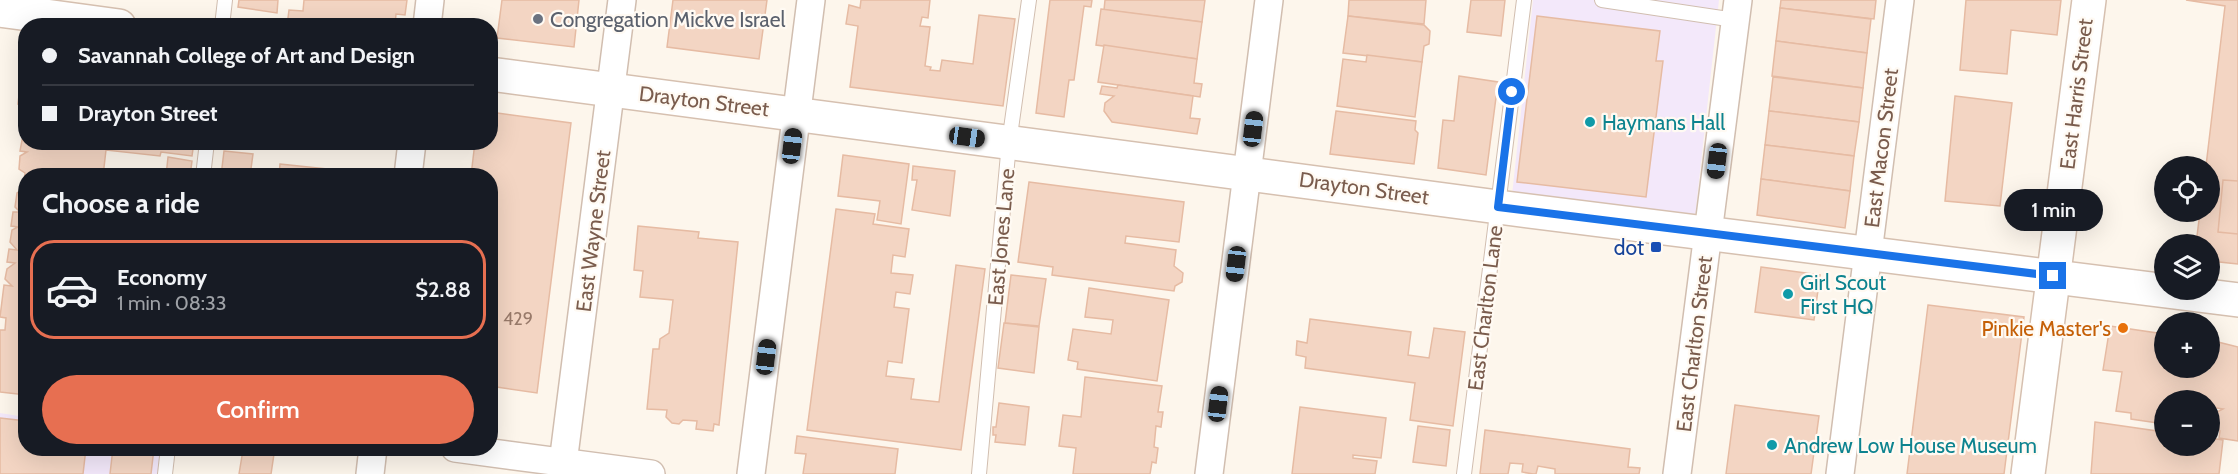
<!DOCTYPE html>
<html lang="en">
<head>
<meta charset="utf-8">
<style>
	body { margin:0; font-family:Cabin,sans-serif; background:#20242c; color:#f1f3f6; height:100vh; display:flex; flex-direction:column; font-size:22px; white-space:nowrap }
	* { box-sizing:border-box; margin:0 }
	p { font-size:20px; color:#9ea1a6 }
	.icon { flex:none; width:33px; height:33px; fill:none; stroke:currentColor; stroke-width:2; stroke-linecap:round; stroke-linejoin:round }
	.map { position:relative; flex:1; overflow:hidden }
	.drawer { position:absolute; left:18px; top:168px; width:480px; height:288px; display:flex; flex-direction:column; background:#171b24; border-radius:24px; box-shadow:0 6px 24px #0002 }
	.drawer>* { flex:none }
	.hud { position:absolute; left:18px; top:18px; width:480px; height:132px; border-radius:24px; box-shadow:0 6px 24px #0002; display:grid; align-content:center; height:132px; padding:0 24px; background:#171b24 }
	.fabs { position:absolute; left:2154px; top:156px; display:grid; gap:12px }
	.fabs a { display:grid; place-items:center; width:66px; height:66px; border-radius:50%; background:#171b24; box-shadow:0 6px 24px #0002; font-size:30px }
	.end { position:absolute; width:27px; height:27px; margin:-14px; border:8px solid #1a73e8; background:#fff; box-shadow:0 0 0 3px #fff }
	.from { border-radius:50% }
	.bubble { position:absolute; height:42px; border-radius:21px; background:#171b24; box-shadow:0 6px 24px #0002; font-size:20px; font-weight:600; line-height:42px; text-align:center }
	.car { position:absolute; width:18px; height:36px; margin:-18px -9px; border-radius:8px; box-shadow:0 0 4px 2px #0007; background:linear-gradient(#222 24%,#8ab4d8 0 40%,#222 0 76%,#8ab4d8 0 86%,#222 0) }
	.hud b { display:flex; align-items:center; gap:21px; height:57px; font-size:22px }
	.hud b+b { border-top:2px solid #363941 }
	.hud i { width:15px; height:15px; background:#f1f3f6 }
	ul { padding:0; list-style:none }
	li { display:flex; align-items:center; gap:18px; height:99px; margin:0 12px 9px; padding:0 12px; border:3px solid transparent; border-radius:24px }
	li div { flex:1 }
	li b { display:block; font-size:22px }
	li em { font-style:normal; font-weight:600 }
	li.current { border-color:#e76f51 }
	li>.icon { width:54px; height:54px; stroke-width:1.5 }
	h2 { padding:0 24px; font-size:27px; line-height:72px }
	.action { display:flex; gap:12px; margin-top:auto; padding:12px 24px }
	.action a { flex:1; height:69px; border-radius:36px; background:#e76f51; color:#fff; font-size:24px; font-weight:600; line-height:69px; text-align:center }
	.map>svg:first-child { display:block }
</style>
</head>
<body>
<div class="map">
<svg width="2238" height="474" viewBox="0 0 2238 474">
	<rect width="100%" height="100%" fill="#fdf6ec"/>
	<g fill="#f3e8fa">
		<path d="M1533,0H1719L1693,235L1510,214Z"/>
		<path d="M0,413L25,417L26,448L163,449L160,474H0Z"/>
	</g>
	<g fill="#f3d5c3" stroke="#e6bba3" stroke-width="1.5">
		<path d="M239,0H278L277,13L238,7Z"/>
		<path d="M304,0H407L405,15L396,14L395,26H287L289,10L303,11Z"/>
		<path d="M502,0H579L574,47L497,38Z"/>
		<path d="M673,0H767L759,59L667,47Z"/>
		<path d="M861,0H930L928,18L922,17L920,26L930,27L925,66L931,67L930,70L940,71L942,60L973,64L979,15L1015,19L1003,106L850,87L858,26L846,24L849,5L860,8Z"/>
		<path d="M1050,0H1092L1091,7L1084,6L1074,80H1069L1064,117L1036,113Z"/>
		<path d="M1105,0H1205L1202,22L1104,10Z"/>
		<path d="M1349,0H1426L1424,24L1348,16Z"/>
		<path d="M1471,0H1505L1501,36L1467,32Z"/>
		<path d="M1781,0H1876L1874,19L1780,8Z"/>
		<path d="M1966,0H2061L2057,35L2011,30L2007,74L1960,70Z"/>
		<path d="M2186,0H2238V264L2210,261V244H2196L2200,212H2210V166H2206L2225,6Z"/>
		<path d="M1780,8L1871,19L1867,53L1776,41Z"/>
		<path d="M1101,9L1202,22L1197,59L1096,45Z"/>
		<path d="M1348,16L1424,25L1430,31L1429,44L1424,46L1422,62L1343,53Z"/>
		<path d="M1537,16L1660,31L1656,61H1663L1646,197L1517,182Z"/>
		<path d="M1776,41L1867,53L1863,88L1772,76Z"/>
		<path d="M1104,45L1197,59L1194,83L1202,84L1200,97L1098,82Z"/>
		<path d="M1367,55L1422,62L1415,117L1337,106L1343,59L1366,62Z"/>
		<path d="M1459,76L1498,82L1486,175L1438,168L1443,120L1454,121Z"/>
		<path d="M1773,77L1863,88L1859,122L1769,111Z"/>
		<path d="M21,78H26V105L18,104Z"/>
		<path d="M1118,85L1193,96L1190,118L1200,119L1197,134L1112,122L1104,111L1105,103L1114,96L1100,94L1102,86L1117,88Z"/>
		<path d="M1955,96L2012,103L2000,206L1945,201Z"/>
		<path d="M1336,111L1416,121L1415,130L1418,133L1414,164L1330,154Z"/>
		<path d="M1769,111L1859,122L1854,156L1765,145Z"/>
		<path d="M490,112L571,123L537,393L490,386V176H471L475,142H490Z"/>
		<path d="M22,140L26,142L84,144L194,142L192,156L161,152L160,156L106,150L103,176H26V395L0,392V330H5L6,318L0,317L4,285L12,286L5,279L7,269L15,263L7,262L9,249L17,250L10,242L12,230L18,227L11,226L13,212H20L15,207L17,193L23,189L25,173L19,169L20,156L27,152L20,151Z"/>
		<path d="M1765,145L1854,156L1850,191L1761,179Z"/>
		<path d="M224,151L253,154L250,176H221Z"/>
		<path d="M843,155L909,164L901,224L877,220L880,201L838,196Z"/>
		<path d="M168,157L192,161L190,176H166Z"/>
		<path d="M280,164L375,174L279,176Z"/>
		<path d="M913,166L955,171L950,216L912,210L917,180H912Z"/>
		<path d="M1761,179L1850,191L1845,228L1757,215Z"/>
		<path d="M2223,180L2238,181V234L2218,232Z"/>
		<path d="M1029,182L1184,202L1179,242L1126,236L1125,243L1176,250L1174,266L1183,273L1182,282L1175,286L1174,291L1052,275L1053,267L1018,262Z"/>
		<path d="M836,209L875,214L873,224L909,229L905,257L893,255L891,273L913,275L910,294L896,292L894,307L909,309L902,363L888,361L886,376L914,379L911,399L939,402L956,265L985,269L961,450L807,430Z"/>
		<path d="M638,226L699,232L698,238L738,242L719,425L714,424L713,431L696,429L697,421L683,420L679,424L672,423L666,417L667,410L647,409L653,349H659L660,339L669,333L673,300L640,297L643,271L634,270Z"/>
		<path d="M1761,267L1820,275L1814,320L1755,312Z"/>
		<path d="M1011,275L1046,279L1039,326L1005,323Z"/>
		<path d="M1089,288L1169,300L1157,381L1077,369L1078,362L1068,360L1073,329L1111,334L1113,320L1085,317Z"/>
		<path d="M1928,305L2024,317L2004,474H1907Z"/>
		<path d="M1310,319L1411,332L1408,355L1429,358L1434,328L1465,332L1453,426L1410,420L1415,383L1305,368L1306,357L1296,355L1297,341L1307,343Z"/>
		<path d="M1004,323L1039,327L1034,373L998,368Z"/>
		<path d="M2110,326L2164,334V368H2210V340L2238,347V441L2219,438L2220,431L2215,428L2217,412L2223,409L2210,407V409V400H2164V424L2131,419V413L2116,411L2122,372L2103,370Z"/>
		<path d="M1085,377L1162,386L1158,412H1163L1161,427L1156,426L1154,447L1158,448L1156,463L1152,462L1150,474H1073L1076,448L1059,446L1063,415L1081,417Z"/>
		<path d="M999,403L1029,407L1025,445L995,442L996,435H993V427H996Z"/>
		<path d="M1735,405L1819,416L1811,474H1726Z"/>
		<path d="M1300,407L1386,418L1381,458L1353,455V458L1377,461L1375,474H1292Z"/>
		<path d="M0,418L26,421V448H86L83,474H0Z"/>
		<path d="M2095,422L2164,432V446H2210V438L2223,440L2219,474H2091Z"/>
		<path d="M1418,426L1450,430L1446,466L1413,462Z"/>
		<path d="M1485,430L1630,449L1628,467L1640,468L1639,474H1555V469L1538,466L1536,474H1533L1522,472L1523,464L1510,463L1508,474H1480Z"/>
		<path d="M797,436L898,449L895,474H803L806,454L795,453Z"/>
		<path d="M113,448H154L151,474H110Z"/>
		<path d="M243,450L274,454L271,474H239Z"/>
	</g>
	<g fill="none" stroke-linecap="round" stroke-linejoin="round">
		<g stroke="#d1beb0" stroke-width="16">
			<g id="lane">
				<path d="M1602,0L1735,20"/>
				<path d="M222,26L225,0"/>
				<path d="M203,176L207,142"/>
				<path d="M165,474L168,448"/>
				<path d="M979,474L1009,143L1029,0"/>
				<path d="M1464,474L1524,0"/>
			</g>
		</g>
		<g stroke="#d1beb0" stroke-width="30">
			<g id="street">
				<path d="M427,26L430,0"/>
				<path d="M408,176L412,142"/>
				<path d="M455,448L651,474"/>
				<path d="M563,463L622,0"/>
				<path d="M370,474L373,448"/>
				<path d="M751,474L811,0"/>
				<path d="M1209,474L1269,0"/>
				<path d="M1677,474L1738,0"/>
				<path d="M1840,474L1900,0"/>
			</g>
		</g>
		<g stroke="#d6c0b0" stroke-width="36">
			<g id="secondary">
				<path d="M0,10L119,26"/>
				<path d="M490,74L1498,207L2238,300"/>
				<path d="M2028,474L2089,0"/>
			</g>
		</g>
		<use href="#lane" stroke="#fff" stroke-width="14"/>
		<use href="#street" stroke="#fff" stroke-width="27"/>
		<use href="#secondary" stroke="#fff" stroke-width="33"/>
	</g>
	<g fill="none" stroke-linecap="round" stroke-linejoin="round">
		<path stroke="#1a73e8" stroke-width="8" d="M1512,92L1498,207L2053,276"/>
	</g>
	<circle fill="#6b7280" stroke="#fffaf3" stroke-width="2" cx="538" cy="19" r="6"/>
	<g fill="#0f9aa8" stroke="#fffaf3" stroke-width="2">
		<circle cx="1590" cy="122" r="6"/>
		<circle cx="1788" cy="294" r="6"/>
		<circle cx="1772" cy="445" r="6"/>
	</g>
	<rect fill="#1a4fb4" stroke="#fffaf3" stroke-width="2" x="1650" y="241" width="12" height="12" rx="3"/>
	<circle fill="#e8710a" stroke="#fffaf3" stroke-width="2" cx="2123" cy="328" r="6"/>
	<g text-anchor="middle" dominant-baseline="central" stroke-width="4.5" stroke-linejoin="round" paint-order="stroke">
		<g font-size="18" fill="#987a6a">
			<text x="518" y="319">429</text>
		</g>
		<g font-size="21" fill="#5b616d" stroke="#fffaf3" text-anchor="start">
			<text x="550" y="19">Congregation Mickve Israel</text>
		</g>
		<g font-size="21" fill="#7a5c4d" stroke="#fffaf3">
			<text transform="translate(2076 94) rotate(-83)">East Harris Street</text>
			<text transform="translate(704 101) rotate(7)">Drayton Street</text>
			<text transform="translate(1881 148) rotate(-83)">East Macon Street</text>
			<text transform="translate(1364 188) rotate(8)">Drayton Street</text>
			<text transform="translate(593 231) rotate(-83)">East Wayne Street</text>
			<text transform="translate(1001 237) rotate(-85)">East Jones Lane</text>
			<text transform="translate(1485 308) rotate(-83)">East Charlton Lane</text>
			<text transform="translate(1694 344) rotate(-83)">East Charlton Street</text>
		</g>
		<g font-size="21" fill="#0d838f" stroke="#fffaf3" text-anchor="start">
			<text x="1602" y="122">Haymans Hall</text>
			<text x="1800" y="282">Girl Scout<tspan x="1800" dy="24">First HQ</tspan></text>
			<text x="1784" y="445">Andrew Low House Museum</text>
		</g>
		<g font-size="21" fill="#164399" stroke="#fffaf3" text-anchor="end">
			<text x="1644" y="247">dot</text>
		</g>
		<g font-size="21" fill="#c56008" stroke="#fffaf3" text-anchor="end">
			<text x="2111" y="328">Pinkie Master's</text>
		</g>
	</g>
</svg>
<div class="fabs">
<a><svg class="icon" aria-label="locate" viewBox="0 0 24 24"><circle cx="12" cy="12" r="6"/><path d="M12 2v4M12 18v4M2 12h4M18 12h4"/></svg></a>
<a><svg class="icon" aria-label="layers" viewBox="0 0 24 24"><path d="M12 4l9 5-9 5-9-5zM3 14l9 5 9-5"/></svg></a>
<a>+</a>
<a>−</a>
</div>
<i class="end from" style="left:1512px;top:92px"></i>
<i class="end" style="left:2053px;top:276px"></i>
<div class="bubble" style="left:2004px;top:189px;width:99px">1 min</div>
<i class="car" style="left:1253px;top:129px;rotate:7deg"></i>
<i class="car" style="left:967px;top:137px;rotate:98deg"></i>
<i class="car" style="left:792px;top:146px;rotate:7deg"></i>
<i class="car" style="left:1717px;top:161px;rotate:187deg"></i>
<i class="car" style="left:1236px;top:264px;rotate:187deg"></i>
<i class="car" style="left:766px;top:357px;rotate:7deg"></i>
<i class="car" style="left:1218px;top:404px;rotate:7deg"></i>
<div class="hud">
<b><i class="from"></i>Savannah College of Art and Design</b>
<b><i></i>Drayton Street</b>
</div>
<section class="drawer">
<h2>Choose a ride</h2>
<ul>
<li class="current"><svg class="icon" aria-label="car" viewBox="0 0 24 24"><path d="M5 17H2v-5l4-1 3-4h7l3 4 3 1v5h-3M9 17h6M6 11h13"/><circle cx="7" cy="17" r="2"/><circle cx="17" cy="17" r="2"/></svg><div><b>Economy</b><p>1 min · 08:33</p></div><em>$2.88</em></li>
</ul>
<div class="action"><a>Confirm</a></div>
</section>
</div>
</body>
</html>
